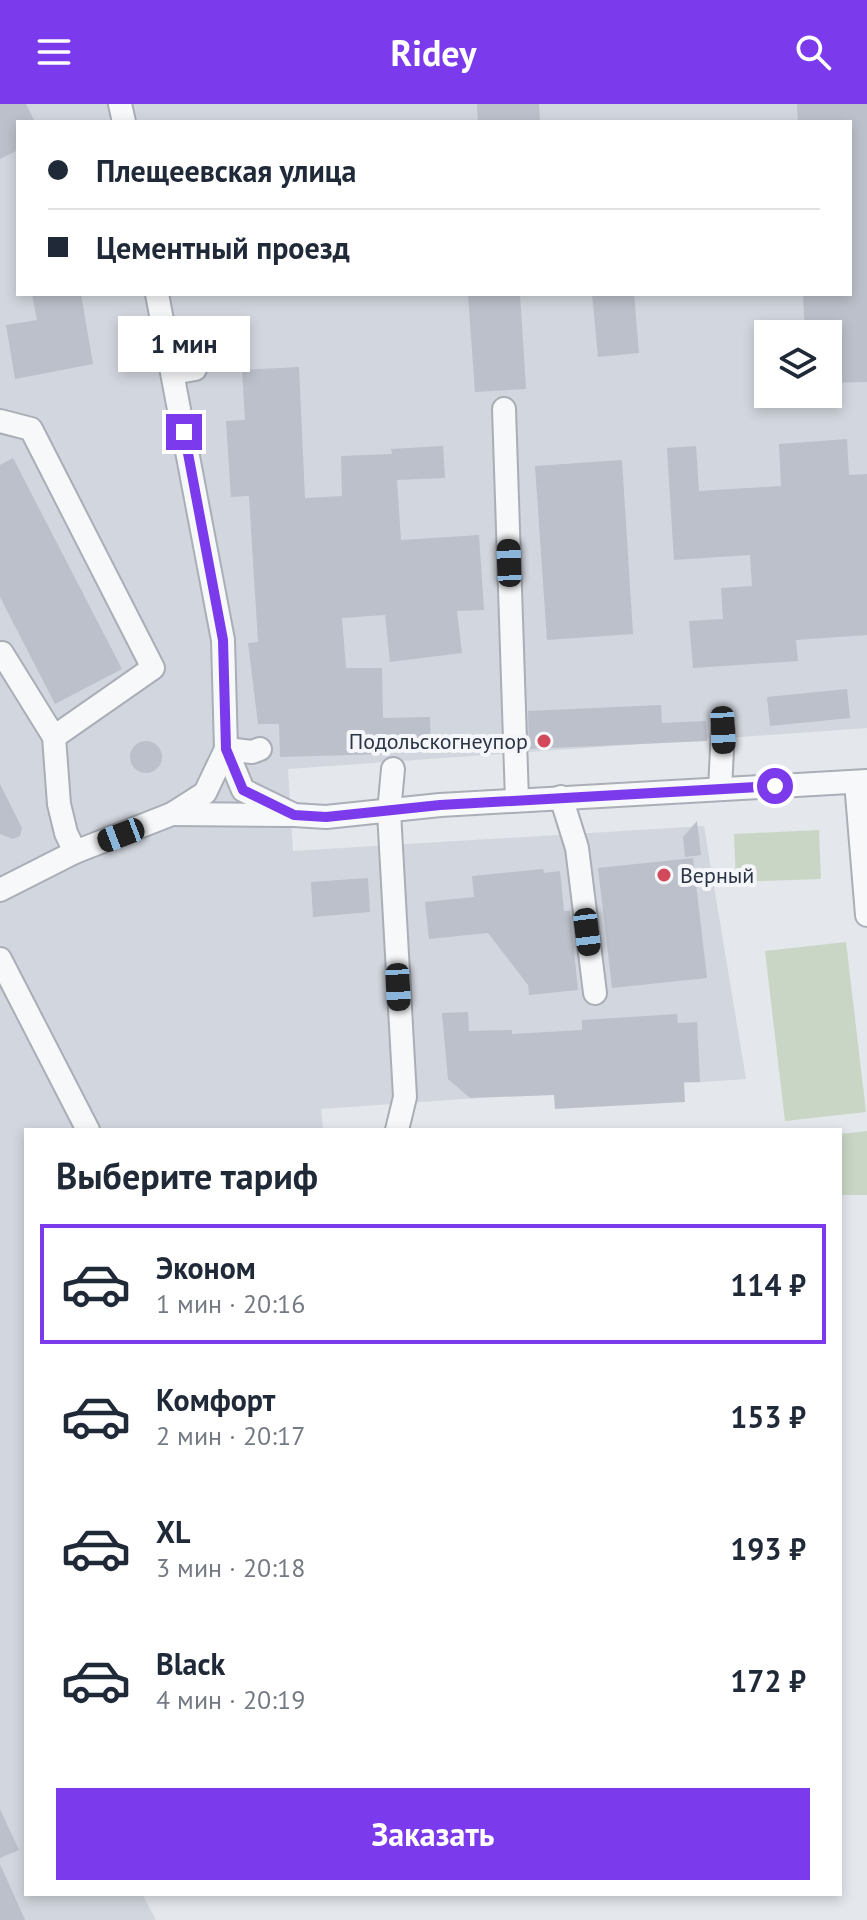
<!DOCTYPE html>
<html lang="ru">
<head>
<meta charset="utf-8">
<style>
	body { margin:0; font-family:"PT Sans",sans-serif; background:#f6f6f7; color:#1f2937; height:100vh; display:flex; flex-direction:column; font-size:30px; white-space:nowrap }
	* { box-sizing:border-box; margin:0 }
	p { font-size:26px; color:#747a83 }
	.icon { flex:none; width:44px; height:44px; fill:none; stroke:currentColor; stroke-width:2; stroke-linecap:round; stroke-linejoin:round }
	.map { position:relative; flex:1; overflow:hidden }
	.sheet { position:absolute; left:24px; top:1024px; width:818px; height:768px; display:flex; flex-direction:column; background:#fff; border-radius:0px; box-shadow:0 4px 12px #0003 }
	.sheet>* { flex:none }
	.top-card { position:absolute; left:16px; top:16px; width:836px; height:176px; border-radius:0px; box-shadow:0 4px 12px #0003; display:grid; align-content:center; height:176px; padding:0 32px; background:#fff }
	.controls { position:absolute; left:754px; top:216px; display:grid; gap:16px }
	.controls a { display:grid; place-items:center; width:88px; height:88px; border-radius:0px; background:#fff; box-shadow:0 4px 12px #0003; font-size:40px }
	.end { position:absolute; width:36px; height:36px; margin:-18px; border:10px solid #7c3aed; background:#fff; box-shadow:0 0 0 4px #fff }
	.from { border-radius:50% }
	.bubble { position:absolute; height:56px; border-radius:0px; background:#fff; box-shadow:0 4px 12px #0003; font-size:26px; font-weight:700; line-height:56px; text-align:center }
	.car { position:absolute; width:24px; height:48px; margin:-24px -12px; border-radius:10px; box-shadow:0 0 6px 2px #0007; background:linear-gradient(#222 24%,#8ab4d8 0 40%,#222 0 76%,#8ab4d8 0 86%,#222 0) }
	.top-card b { display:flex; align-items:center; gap:28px; height:76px; font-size:30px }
	.top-card b+b { border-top:2px solid #e0e1e3 }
	.top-card i { width:20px; height:20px; background:#1f2937 }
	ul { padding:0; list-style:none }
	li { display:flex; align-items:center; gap:24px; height:120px; margin:0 16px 12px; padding:0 16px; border:4px solid transparent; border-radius:0px }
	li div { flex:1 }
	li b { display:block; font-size:30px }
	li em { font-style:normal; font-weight:700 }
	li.current { border-color:#7c3aed }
	li>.icon { width:72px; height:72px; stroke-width:1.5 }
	h2 { padding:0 32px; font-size:36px; line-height:96px }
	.cta { display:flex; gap:16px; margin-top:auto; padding:16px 32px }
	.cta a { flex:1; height:92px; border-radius:0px; background:#7c3aed; color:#fff; font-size:32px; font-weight:700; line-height:92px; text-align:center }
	header { display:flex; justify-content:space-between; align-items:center; height:104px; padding:0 32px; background:#7c3aed; color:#fff; font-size:36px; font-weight:700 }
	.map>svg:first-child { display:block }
</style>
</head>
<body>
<header><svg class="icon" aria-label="menu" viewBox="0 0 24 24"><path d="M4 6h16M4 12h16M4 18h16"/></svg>Ridey<svg class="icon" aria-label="search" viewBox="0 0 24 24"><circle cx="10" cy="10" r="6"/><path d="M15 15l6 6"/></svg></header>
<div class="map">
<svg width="867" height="1816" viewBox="0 0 867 1816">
	<rect width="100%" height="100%" fill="#e4e7ec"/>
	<path fill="#d2d6de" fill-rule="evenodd" d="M0,0H867V624L288,665L293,747L704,722L746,975L321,1005L323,1026H26V1790H142L156,1816H0ZM18,18H850V190H18ZM768,230H828V290H768Z"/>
	<g fill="#c9d6c5">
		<path d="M819,726L821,775L736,778L734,730Z"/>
		<path d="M846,838L866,1008L785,1017L765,847Z"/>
		<path d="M867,1027V1091H840V1030Z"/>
	</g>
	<g fill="#bbc0ca">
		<path d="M0,0H26L35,18H18V46L0,55Z"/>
		<path d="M477,0H539L540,18H478Z"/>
		<path d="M797,0H867V278L828,279V230H805L803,190H850V18H798Z"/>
		<path d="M32,190H81L93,260L15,275L6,221L37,216Z"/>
		<path d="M468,190H520L526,285L475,288Z"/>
		<path d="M592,190H634L639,249L598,253Z"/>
		<path d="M299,263L305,394L342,392L341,352L392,350L391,345L443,342L445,374L397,376L401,436L479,431L484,506L457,507L462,549L390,558L385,511L342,514L346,564H382L383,614L430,613L431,645L385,647L384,650L280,653L279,620H258L248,539L258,538L249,392L231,393L226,317L245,316L242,266Z"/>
		<path d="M847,335L849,371L867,370V531L796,536L798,557L693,564L689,517L723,515L721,484L752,482L750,451L674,456L667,344L696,342L699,387L781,382L779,340Z"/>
		<path d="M13,354L122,565L55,600L0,493V361Z"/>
		<path d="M622,356L633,530L547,536L535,362Z"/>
		<path d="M847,585L850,614L770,622L767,593Z"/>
		<path d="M661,601L662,619L706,617L707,637L529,645L528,607Z"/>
		<circle cx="146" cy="653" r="16"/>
		<path d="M0,680L22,724L20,732L13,735L0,730Z"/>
		<path d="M697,717L701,751L685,753L683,733Z"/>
		<path d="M693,754L707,874L612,884L598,764Z"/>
		<path d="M543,765L544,769L560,767L564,807H570L578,886L529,891L528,881L488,829L429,835L425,798L474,793L472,772Z"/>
		<path d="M368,774L370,808L313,813L311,778Z"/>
		<path d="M468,908L469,927L512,926V930L582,926V916L677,910L678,919L697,918L700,978H684L685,998L555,1005L554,991L470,994L448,975L442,909Z"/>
		<path d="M0,1705L19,1746L0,1754Z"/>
		<path d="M0,1760L25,1816H0Z"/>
	</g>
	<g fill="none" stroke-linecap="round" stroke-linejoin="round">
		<g stroke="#a9aeb7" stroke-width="26">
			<g id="minor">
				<path d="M120,0L124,18"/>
				<path d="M157,190L223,536L226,645L243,686L294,711L326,713L440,701L867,677"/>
				<path d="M173,269L195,265"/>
				<path d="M504,305L517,696"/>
				<path d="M0,317L31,325L153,564L54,633"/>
				<path d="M2,549L54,633L59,700L66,729L75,748"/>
				<path d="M226,645L252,648L260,645"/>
				<path d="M393,665L389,708L405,993L397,1026"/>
				<path d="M856,678L867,811"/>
				<path d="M720,685L723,626"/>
				<path d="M561,693L577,744L595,889"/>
				<path d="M172,710L289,711"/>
				<path d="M0,786L75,748L172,710L205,689L226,645"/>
				<path d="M0,855L88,1026"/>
			</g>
		</g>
		<use href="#minor" stroke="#f7f8fa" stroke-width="22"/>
	</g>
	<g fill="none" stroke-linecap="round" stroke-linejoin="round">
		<path stroke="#7c3aed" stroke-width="10" d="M184,328L223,536L226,645L243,686L294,711L326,713L440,701L775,682"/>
	</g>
	<g fill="#d1495b" stroke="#f4f6f9" stroke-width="3">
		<circle cx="544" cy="637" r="8"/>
		<circle cx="664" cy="771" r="8"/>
	</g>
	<g text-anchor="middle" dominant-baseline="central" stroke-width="8" stroke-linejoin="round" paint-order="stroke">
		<g font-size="22" fill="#2b3445" stroke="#f4f6f9" text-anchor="end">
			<text x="528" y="637">Подольскогнеупор</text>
			<text x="680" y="771" text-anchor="start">Верный</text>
		</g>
	</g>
</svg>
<div class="controls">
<a><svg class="icon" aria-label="layers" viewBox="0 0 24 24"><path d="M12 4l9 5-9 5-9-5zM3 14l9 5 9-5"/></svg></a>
</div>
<i class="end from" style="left:775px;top:682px"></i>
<i class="end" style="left:184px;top:328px"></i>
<div class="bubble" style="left:118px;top:212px;width:132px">1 мин</div>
<i class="car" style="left:509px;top:459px;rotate:358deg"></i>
<i class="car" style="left:723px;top:626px;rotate:177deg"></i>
<i class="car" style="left:121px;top:731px;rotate:249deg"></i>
<i class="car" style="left:587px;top:828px;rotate:173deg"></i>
<i class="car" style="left:398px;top:883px;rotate:177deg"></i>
<div class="top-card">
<b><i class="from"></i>Плещеевская улица</b>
<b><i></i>Цементный проезд</b>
</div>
<section class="sheet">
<h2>Выберите тариф</h2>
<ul>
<li class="current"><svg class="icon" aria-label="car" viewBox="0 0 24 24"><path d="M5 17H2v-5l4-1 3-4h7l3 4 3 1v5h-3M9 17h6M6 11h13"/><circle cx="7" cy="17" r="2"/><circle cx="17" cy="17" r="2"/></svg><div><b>Эконом</b><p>1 мин · 20:16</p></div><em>114 ₽</em></li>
<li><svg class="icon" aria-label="car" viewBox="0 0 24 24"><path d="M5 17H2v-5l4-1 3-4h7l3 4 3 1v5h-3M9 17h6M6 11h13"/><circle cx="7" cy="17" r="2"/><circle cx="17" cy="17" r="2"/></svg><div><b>Комфорт</b><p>2 мин · 20:17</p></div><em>153 ₽</em></li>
<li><svg class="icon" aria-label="car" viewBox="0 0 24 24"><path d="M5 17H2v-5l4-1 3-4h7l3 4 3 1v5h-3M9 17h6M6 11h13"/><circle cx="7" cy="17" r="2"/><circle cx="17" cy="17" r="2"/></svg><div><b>XL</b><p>3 мин · 20:18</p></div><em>193 ₽</em></li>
<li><svg class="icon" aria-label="car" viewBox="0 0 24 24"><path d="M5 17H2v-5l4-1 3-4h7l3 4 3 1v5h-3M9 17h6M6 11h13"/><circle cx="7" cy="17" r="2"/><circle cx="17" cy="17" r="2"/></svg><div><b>Black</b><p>4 мин · 20:19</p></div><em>172 ₽</em></li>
</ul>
<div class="cta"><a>Заказать</a></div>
</section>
</div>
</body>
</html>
